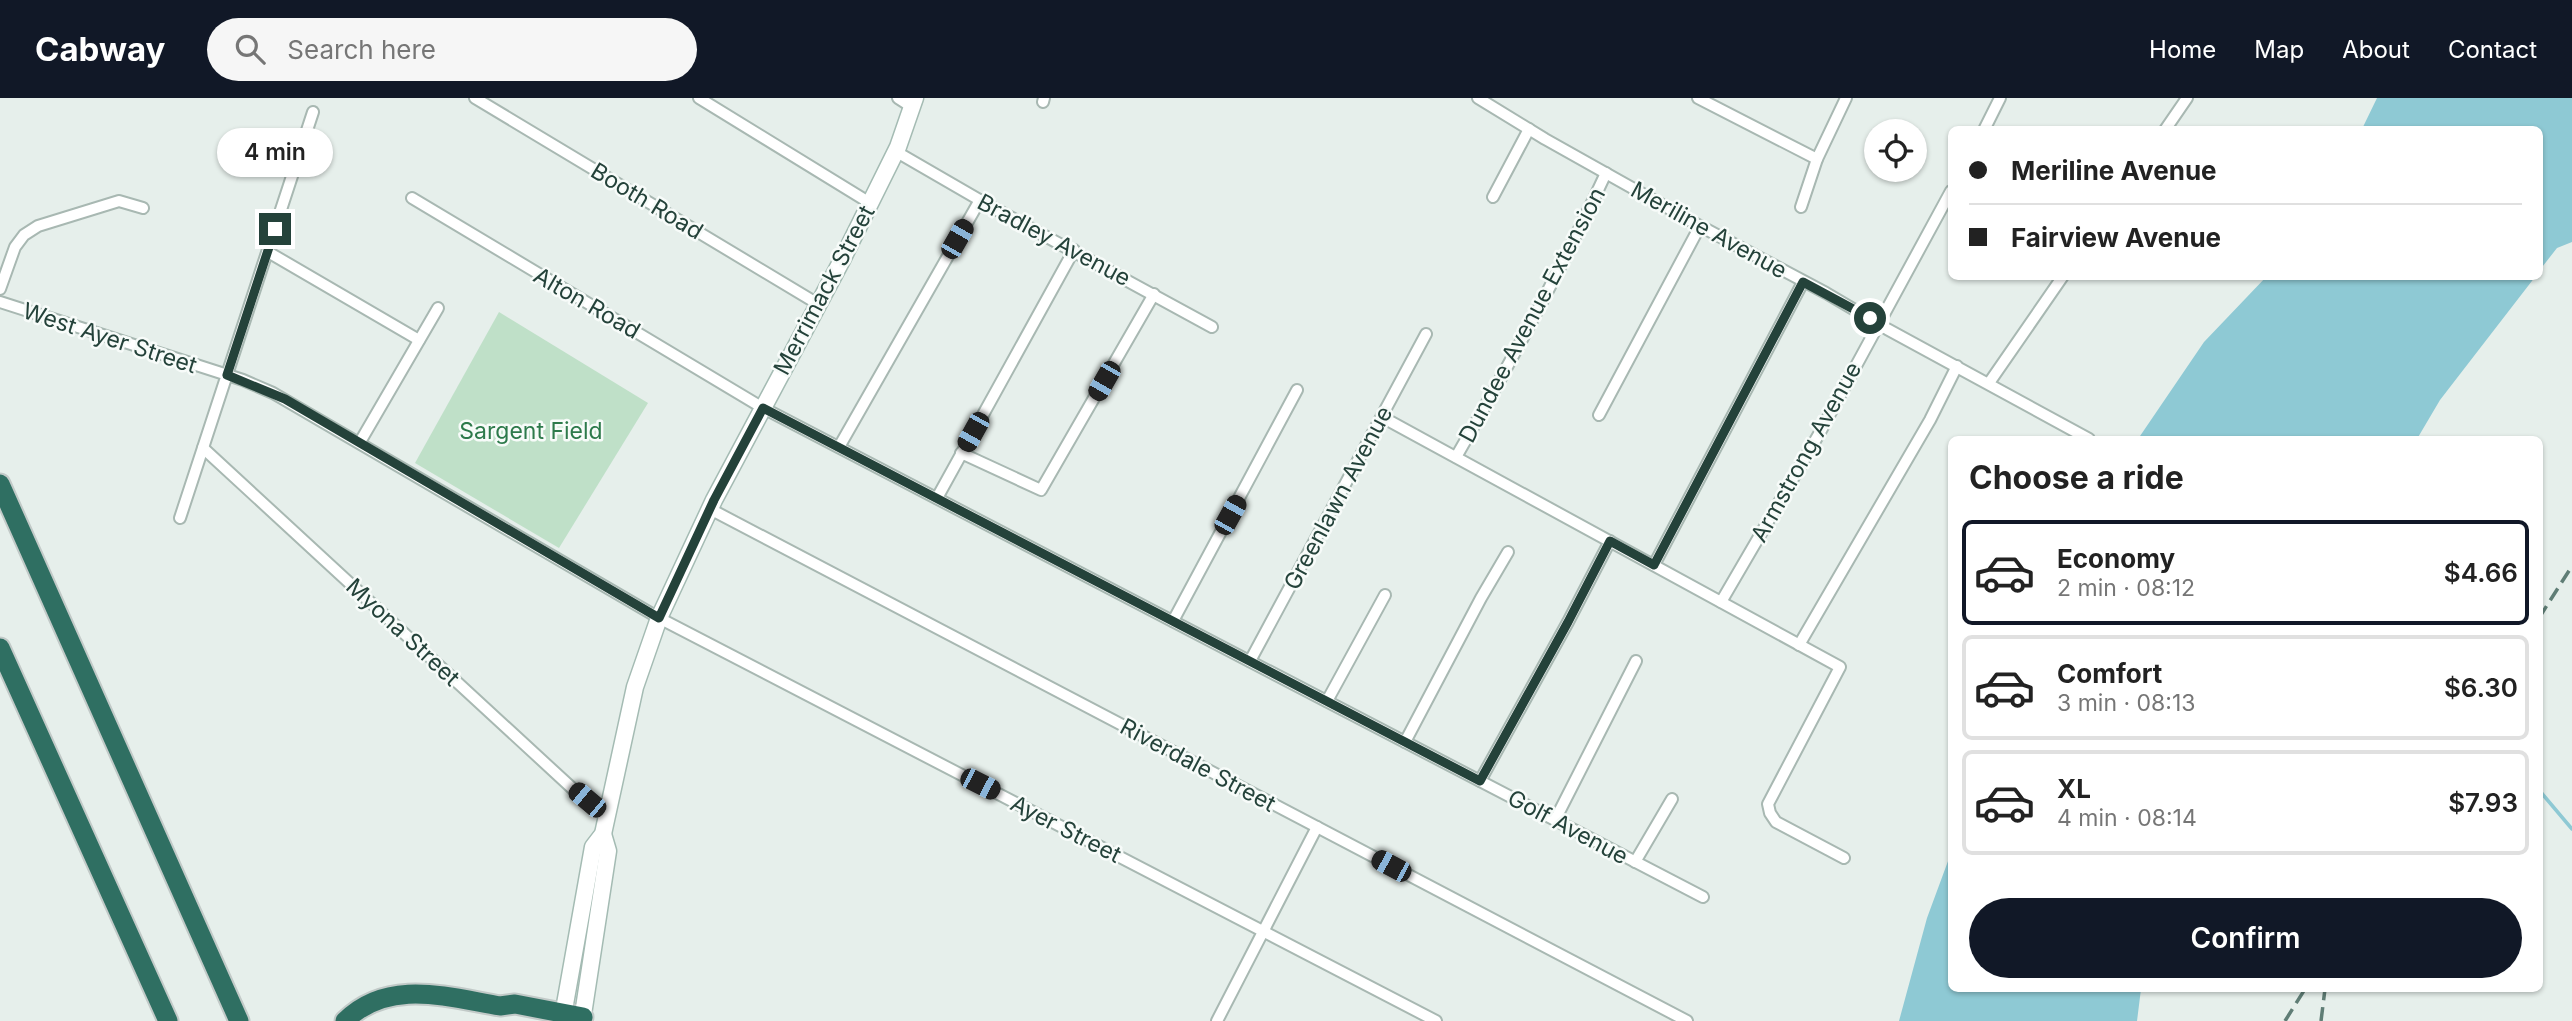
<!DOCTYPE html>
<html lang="en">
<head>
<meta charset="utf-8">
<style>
	body { margin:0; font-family:Inter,sans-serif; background:#f6f6f6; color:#222; height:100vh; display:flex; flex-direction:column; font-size:26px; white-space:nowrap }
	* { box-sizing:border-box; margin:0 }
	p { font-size:23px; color:#767676 }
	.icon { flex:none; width:38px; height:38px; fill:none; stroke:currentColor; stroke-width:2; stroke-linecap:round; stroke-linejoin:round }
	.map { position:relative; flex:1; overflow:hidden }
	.side { position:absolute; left:1948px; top:338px; width:595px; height:556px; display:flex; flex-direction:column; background:#fff; border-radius:10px; box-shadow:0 2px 5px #0004 }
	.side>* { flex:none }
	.hud { position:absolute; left:1948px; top:28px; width:595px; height:154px; border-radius:10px; box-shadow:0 2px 5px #0004; display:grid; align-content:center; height:154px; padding:0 21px; background:#fff }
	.tools { position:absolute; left:1864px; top:21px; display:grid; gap:14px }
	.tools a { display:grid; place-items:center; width:63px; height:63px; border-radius:50%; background:#fff; box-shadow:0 2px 5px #0004; font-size:35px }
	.end { position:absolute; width:32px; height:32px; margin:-16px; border:9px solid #24423a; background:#fff; box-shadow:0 0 0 4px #fff }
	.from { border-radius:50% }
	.bubble { position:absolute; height:49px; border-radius:24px; background:#fff; box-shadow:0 2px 5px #0004; font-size:23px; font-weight:600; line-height:49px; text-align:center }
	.car { position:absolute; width:21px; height:42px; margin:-21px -10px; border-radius:9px; box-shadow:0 0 5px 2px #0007; background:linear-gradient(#222 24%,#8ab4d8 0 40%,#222 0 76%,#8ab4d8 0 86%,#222 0) }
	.hud b { display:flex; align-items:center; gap:24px; height:66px; font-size:26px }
	.hud b+b { border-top:2px solid #e0e0e0 }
	.hud i { width:18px; height:18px; background:#222 }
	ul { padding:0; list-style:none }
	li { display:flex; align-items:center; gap:21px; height:105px; margin:0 14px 10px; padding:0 7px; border:4px solid #e0e0e0; border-radius:10px }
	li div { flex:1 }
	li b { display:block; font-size:26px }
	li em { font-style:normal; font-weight:600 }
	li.on { border-color:#111827 }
	li>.icon { width:63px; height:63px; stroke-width:1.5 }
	h2 { padding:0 21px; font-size:32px; line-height:84px }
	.primary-button { display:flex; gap:14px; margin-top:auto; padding:14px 21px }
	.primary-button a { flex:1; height:80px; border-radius:42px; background:#111827; color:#fff; font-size:28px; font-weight:600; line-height:80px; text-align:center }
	header { display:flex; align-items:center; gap:42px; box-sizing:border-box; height:98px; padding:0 35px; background:#111827; color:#fff }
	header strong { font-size:33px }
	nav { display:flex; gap:38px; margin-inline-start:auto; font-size:24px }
	.search { width:490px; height:63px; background:#f6f6f6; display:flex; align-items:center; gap:18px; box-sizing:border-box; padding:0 24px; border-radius:38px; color:#767676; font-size:26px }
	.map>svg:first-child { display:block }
</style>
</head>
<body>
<header>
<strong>Cabway</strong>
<div class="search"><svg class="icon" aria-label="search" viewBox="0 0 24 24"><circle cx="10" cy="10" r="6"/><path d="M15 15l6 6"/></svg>Search here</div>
<nav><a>Home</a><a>Map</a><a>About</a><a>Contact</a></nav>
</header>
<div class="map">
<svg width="2572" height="923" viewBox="0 0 2572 923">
	<rect width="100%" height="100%" fill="#e6efeb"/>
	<path fill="#bfe0c8" d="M499,214L648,305L559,450L415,365Z"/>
	<g fill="#8ec9d4">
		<path d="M2377,0H2572V144L2557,150L2539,173V32L2362,31Z"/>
		<path d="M2267,178H2535V179L2440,302L2417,341H2138L2204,244Z"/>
		<path d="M1951,755V891H2141L2137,923H1899L1927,820Z"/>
	</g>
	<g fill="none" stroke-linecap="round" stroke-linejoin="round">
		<path stroke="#8ec9d4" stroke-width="3.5" d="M2539,692L2572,731"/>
		<g stroke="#a8b8b2" stroke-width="14">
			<g id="minor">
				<path d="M475,0L818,206"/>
				<path d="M699,0L870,105"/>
				<path d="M898,0L912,9"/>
				<path d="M1478,0L1545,41L1700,128L1826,195L1887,231L2089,341"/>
				<path d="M1698,0L1817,61"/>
				<path d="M1043,4L1044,0"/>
				<path d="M1984,32L2000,0"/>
				<path d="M2165,32L2187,0"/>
				<path d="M895,53L990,108L1212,229"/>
				<path d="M1493,99L1529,31"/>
				<path d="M412,100L763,310L1703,799"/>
				<path d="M1801,109L1817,61L1846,0"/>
				<path d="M268,154L419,242"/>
				<path d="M0,191L15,149L24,137L38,128L119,103L143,110"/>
				<path d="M0,204L243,282L273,295L659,520L1436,923"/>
				<path d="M1989,285L2063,178"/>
				<path d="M1599,317L1700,128"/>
				<path d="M1382,319L1840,569L1768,706L1770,715L1776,724L1844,760"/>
				<path d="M360,344L438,210"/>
				<path d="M839,349L980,102"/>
				<path d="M203,350L573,691L593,706L608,710"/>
				<path d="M961,355L1041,392L1154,196"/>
				<path d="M1456,359C1510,266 1561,172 1606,75"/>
				<path d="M937,400L1074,152"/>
				<path d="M710,411L1687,923"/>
				<path d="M180,420L313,14"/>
				<path d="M1654,467L1803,184"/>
				<path d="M1721,504L1819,336L1951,93"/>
				<path d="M1173,523L1297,292"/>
				<path d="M1799,547L1930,322L1957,268"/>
				<path d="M1250,563L1426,236"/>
				<path d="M1327,603L1385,497"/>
				<path d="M1405,644L1481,500L1508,454"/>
				<path d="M1480,683L1568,524L1610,443"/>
				<path d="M1555,722L1636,563"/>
				<path d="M1635,764L1672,701"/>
				<path d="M1217,923L1317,729"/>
			</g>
		</g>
		<g stroke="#a4bbb3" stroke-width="19">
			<g id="secondary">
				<path d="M562,923L593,749L603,736L635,589L659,520L714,402L842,162L898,49L915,0"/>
				<path d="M582,923L608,753L603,736"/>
			</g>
		</g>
		<g stroke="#c2cac8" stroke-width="23">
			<g id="motorway">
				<path d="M0,386L239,923"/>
				<path d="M0,550L168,923"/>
				<path d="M345,923C388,880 447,899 500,908L515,906L583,919"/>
			</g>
		</g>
		<use href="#minor" stroke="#fff" stroke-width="10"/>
		<use href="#secondary" stroke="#fff" stroke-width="16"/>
		<use href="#motorway" stroke="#2f6f62" stroke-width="19"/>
		<g stroke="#5f7d75" stroke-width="3.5" stroke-dasharray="14 7" stroke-linecap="butt">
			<path d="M2539,520L2572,468"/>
			<path d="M2285,923L2305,891"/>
			<path d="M2321,923L2325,891"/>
		</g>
	</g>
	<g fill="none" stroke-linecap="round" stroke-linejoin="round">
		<path stroke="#24423a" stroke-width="9" d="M275,131L227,277L285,301L659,520L714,402L763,310L1480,683L1568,524L1610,443L1654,467L1803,184L1870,220"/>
	</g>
	<g text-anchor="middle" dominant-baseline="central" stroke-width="5" stroke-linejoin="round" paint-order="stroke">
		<g font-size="23" fill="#24423a" stroke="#f7fbf9">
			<text transform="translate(647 103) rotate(31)">Booth Road</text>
			<text transform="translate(1709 132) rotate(29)">Meriline Avenue</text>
			<text transform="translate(1054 142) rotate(28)">Bradley Avenue</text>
			<text transform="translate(824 192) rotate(-62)">Merrimack Street</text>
			<text transform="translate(587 205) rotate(30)">Alton Road</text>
			<text transform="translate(1532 217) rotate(-62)">Dundee Avenue Extension</text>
			<text transform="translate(110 240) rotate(18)">West Ayer Street</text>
			<text transform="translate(1806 354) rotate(-61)">Armstrong Avenue</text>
			<text transform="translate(1338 400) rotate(-62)">Greenlawn Avenue</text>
			<text transform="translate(403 534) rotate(43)">Myona Street</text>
			<text transform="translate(1198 667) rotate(28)">Riverdale Street</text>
			<text transform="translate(1568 729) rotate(28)">Golf Avenue</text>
			<text transform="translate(1066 731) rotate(27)">Ayer Street</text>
		</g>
		<g font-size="23" fill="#2d7a4b" stroke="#f7fbf9">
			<text x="531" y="333">Sargent Field</text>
		</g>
	</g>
</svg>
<div class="tools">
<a><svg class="icon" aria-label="locate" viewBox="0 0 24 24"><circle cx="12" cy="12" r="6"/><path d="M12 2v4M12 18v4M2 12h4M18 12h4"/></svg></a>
</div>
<i class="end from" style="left:1870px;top:220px"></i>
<i class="end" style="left:275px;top:131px"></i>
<div class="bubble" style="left:217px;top:30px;width:116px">4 min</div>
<i class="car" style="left:957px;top:141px;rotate:30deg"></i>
<i class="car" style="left:1104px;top:283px;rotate:210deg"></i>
<i class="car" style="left:973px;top:334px;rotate:209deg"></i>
<i class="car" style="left:1230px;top:417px;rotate:29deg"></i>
<i class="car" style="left:980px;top:686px;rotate:117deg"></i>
<i class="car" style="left:587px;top:702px;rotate:310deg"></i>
<i class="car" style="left:1391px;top:768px;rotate:298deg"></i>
<div class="hud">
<b><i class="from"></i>Meriline Avenue</b>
<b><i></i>Fairview Avenue</b>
</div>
<section class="side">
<h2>Choose a ride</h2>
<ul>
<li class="on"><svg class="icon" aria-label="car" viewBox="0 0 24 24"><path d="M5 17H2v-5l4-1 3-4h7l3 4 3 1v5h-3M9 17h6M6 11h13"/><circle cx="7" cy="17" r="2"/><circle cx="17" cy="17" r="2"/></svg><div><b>Economy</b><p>2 min · 08:12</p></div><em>$4.66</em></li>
<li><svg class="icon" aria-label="car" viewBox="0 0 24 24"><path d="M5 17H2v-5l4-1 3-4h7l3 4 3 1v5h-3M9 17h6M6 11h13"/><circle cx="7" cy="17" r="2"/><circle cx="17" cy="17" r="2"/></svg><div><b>Comfort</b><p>3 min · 08:13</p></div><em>$6.30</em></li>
<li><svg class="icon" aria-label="car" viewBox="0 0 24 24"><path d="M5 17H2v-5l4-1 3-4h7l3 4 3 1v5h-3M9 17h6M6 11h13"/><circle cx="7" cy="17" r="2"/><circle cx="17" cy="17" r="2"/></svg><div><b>XL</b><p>4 min · 08:14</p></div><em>$7.93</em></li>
</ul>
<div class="primary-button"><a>Confirm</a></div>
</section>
</div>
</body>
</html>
